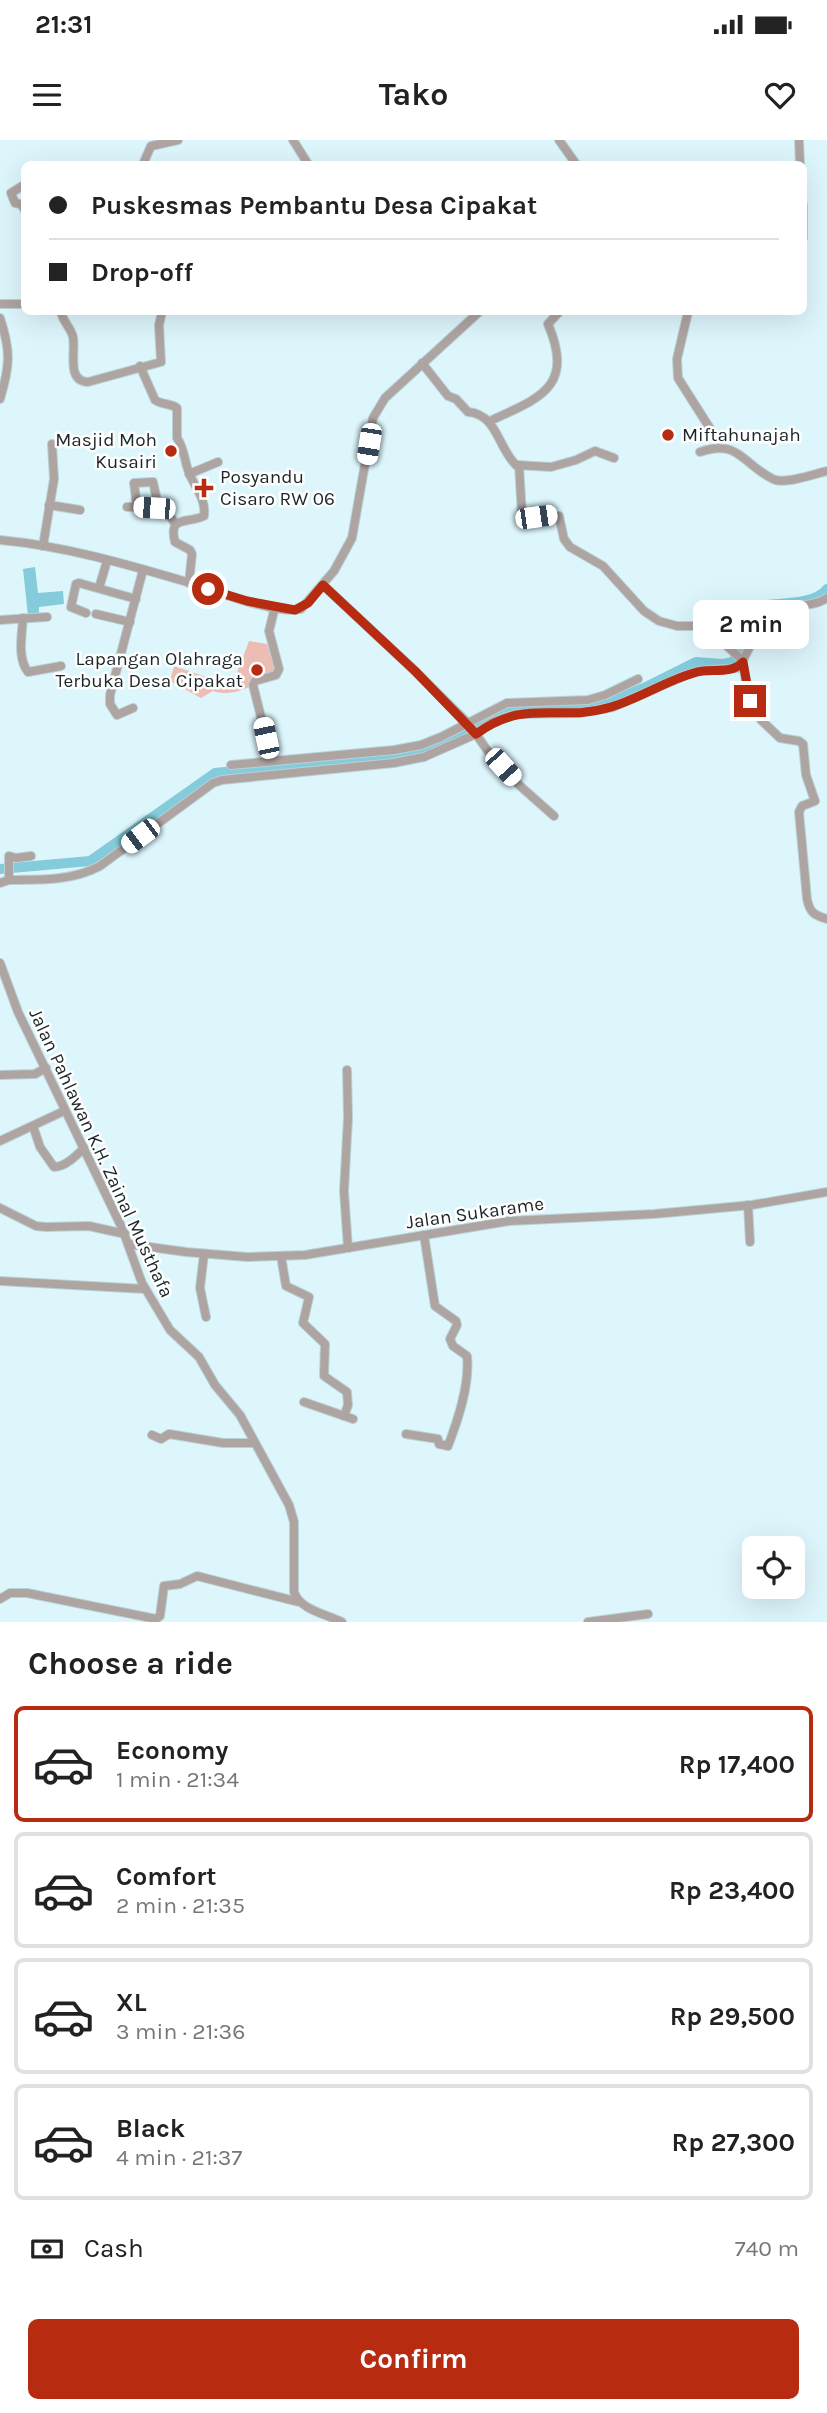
<!DOCTYPE html>
<html lang="en">
<head>
<meta charset="utf-8">
<style>
	body { margin:0; font-family:Karla,sans-serif; background:#f6f6f6; color:#222; height:100vh; display:flex; flex-direction:column; font-size:26px; white-space:nowrap }
	* { box-sizing:border-box; margin:0 }
	p { font-size:23px; color:#767676 }
	.icon { flex:none; width:38px; height:38px; fill:none; stroke:currentColor; stroke-width:2; stroke-linecap:round; stroke-linejoin:round }
	.map { position:relative; height:1482px; overflow:hidden }
	.side { display:flex; flex-direction:column; background:#fff; flex:1 }
	.side>* { flex:none }
	.hud { position:absolute; left:21px; top:21px; width:786px; height:154px; border-radius:10px; box-shadow:0 7px 28px #0002; display:grid; align-content:center; height:154px; padding:0 28px; background:#fff }
	.tools { position:absolute; left:742px; top:1396px; display:grid; gap:14px }
	.tools a { display:grid; place-items:center; width:63px; height:63px; border-radius:10px; background:#fff; box-shadow:0 7px 28px #0002; font-size:35px }
	.end { position:absolute; width:32px; height:32px; margin:-16px; border:9px solid #b72b11; background:#fff; box-shadow:0 0 0 4px #fff }
	.from { border-radius:50% }
	.bubble { position:absolute; height:49px; border-radius:10px; background:#fff; box-shadow:0 7px 28px #0002; font-size:23px; font-weight:700; line-height:49px; text-align:center }
	.car { position:absolute; width:21px; height:42px; margin:-21px -10px; border-radius:9px; box-shadow:0 0 5px 2px #0007; background:linear-gradient(#fff 24%,#345 0 40%,#fff 0 76%,#345 0 86%,#fff 0) }
	.hud b { display:flex; align-items:center; gap:24px; height:66px; font-size:26px }
	.hud b+b { border-top:2px solid #e0e0e0 }
	.hud i { width:18px; height:18px; background:#222 }
	ul { padding:0; list-style:none }
	li { display:flex; align-items:center; gap:21px; height:116px; margin:0 14px 10px; padding:0 14px; border:4px solid #e0e0e0; border-radius:10px }
	li div { flex:1 }
	li b { display:block; font-size:26px }
	li em { font-style:normal; font-weight:700 }
	li.current { border-color:#b72b11 }
	li>.icon { width:63px; height:63px; stroke-width:1.5 }
	h2 { padding:0 28px; font-size:32px; line-height:84px }
	.pay { display:flex; align-items:center; gap:18px; height:77px; padding:0 28px; font-size:26px }
	.pay p { margin-inline-start:auto }
	.cta { display:flex; gap:14px; margin-top:auto; padding:14px 28px }
	.cta a { flex:1; height:80px; border-radius:10px; background:#b72b11; color:#fff; font-size:28px; font-weight:700; line-height:80px; text-align:center }
	.status { display:flex; justify-content:space-between; align-items:center; height:49px; padding:0 35px; background:#fff; direction:ltr }
	.status svg { height:19px; fill:currentColor }
	header { display:flex; justify-content:space-between; align-items:center; height:91px; padding:0 28px; background:#fff; font-size:32px; font-weight:700 }
	.map>svg:first-child { display:block }
</style>
</head>
<body>
<div class="status"><b>21:31</b><svg viewBox="0 0 49 12"><path d="M0 12V9h3v3zM5 12V6h3v6zM10 12V3h3v9zM15 12V0h3v12zM26 1h20v11H26zM47 4h2v5h-2z"/></svg></div>
<header><svg class="icon" aria-label="menu" viewBox="0 0 24 24"><path d="M4 6h16M4 12h16M4 18h16"/></svg>Tako<svg class="icon" aria-label="heart" viewBox="0 0 24 24"><path d="M12 20l-8-8c-3-5 5-10 8-4 3-6 11-1 8 4z"/></svg></header>
<div class="map">
<svg width="827" height="1482" viewBox="0 0 827 1482">
	<rect width="100%" height="100%" fill="#ddf6fc"/>
	<path fill="#ecbdb3" d="M249,501L267,504L278,533C258,541 236,559 213,551L201,558L170,541L174,526L232,546Z"/>
	<path fill="#84cbdb" d="M35,427L38,453L63,451L64,464L39,467V474L28,476L23,429Z"/>
	<g fill="none" stroke-linecap="round" stroke-linejoin="round">
		<path stroke="#84cbdb" stroke-width="10" d="M0,729L90,721L215,633L426,611L509,567L523,566L590,567L644,548L696,522L723,524L733,522L763,469L768,465C786,463 815,464 827,449"/>
		<g stroke="#bad1d6" stroke-width="10">
			<g id="minor">
				<path d="M293,0L308,24"/>
				<path d="M559,0L576,24"/>
				<path d="M799,0L800,24"/>
				<path d="M143,24L151,6L178,0"/>
				<path d="M24,45L11,53L15,63L21,64L24,69"/>
				<path d="M803,65V98"/>
				<path d="M0,164H24"/>
				<path d="M61,172C63,182 71,188 73,197C76,212 66,241 88,242L161,222L159,185L162,172"/>
				<path d="M688,172L677,219L678,238L711,290"/>
				<path d="M0,178C11,211 10,226 0,259"/>
				<path d="M422,223L448,256L456,259L468,272C497,274 498,308 516,325L551,327L576,320L595,311L614,318"/>
				<path d="M140,226L155,260C162,265 170,263 177,268V298C185,309 184,322 190,335C196,349 206,359 204,376C187,384 168,375 175,402L190,410L192,414L189,443"/>
				<path d="M490,281C539,258 575,248 548,184L559,172"/>
				<path d="M700,312C739,298 743,325 773,339C784,345 814,334 827,331"/>
				<path d="M519,325L522,375L529,378L559,376L564,399L570,407L603,426L644,471L659,481L677,486H701L712,492L742,520L750,561L761,580L780,598L799,601L803,604L806,635L815,661L802,666L799,672L807,759C810,773 814,775 827,779"/>
				<path d="M189,334L218,322"/>
				<path d="M49,365L80,370"/>
				<path d="M127,367C145,367 167,365 175,384"/>
				<path d="M137,367L134,343L153,342L159,369"/>
				<path d="M0,400C64,406 126,424 187,442C213,450 277,475 301,469L334,431L352,398L373,278L385,258L479,172"/>
				<path d="M43,406L54,339L52,304"/>
				<path d="M323,445L415,531L469,584L487,610L519,645L554,676"/>
				<path d="M99,448L107,421"/>
				<path d="M86,473L71,467L76,444L79,443L136,459"/>
				<path d="M96,474L130,482"/>
				<path d="M23,478C22,495 17,518 28,532L61,526"/>
				<path d="M0,480L47,477"/>
				<path d="M133,568L117,575L110,564V555L143,430"/>
				<path d="M267,620L268,605L253,545L255,541L276,535L279,529L269,491L275,467"/>
				<path d="M231,625L394,610L421,605L441,597L507,563L588,560L605,555L638,539"/>
				<path d="M9,740V716L16,718L31,716"/>
				<path d="M0,743L9,740C40,740 72,741 100,726L213,643L222,640L394,623L424,617L476,594L492,582L516,574L579,573L613,567L686,535L700,531L737,528L742,522L767,473C785,462 809,470 827,458"/>
				<path d="M0,823L18,872L122,1088L142,1143L170,1190L199,1217L215,1245L240,1275L289,1365L294,1382V1452C300,1470 326,1474 342,1482"/>
				<path d="M347,930L348,978L344,1051L348,1108"/>
				<path d="M0,935L35,934L46,928"/>
				<path d="M33,986L40,1007L54,1027C65,1027 76,1016 84,1008"/>
				<path d="M0,1001L64,971"/>
				<path d="M748,1065L750,1102"/>
				<path d="M0,1068L36,1086L46,1087L89,1086L125,1094"/>
				<path d="M128,1104L186,1112L247,1117L305,1115L509,1081L654,1074L752,1065L827,1052"/>
				<path d="M204,1114L200,1148L206,1177"/>
				<path d="M281,1116L286,1146L309,1157L303,1183L325,1204L324,1236L347,1252L348,1265L344,1276"/>
				<path d="M0,1141L145,1149"/>
				<path d="M304,1262L353,1279"/>
				<path d="M406,1294L438,1299L439,1304L448,1306C458,1280 470,1245 467,1216L453,1206L450,1199L457,1185L456,1181L435,1166L424,1095"/>
				<path d="M152,1295L161,1299L169,1294L223,1303H254"/>
				<path d="M0,1459L10,1453H27L156,1479L160,1476L164,1446L180,1444L197,1436L299,1462"/>
				<path d="M588,1482L648,1474"/>
			</g>
		</g>
		<use href="#minor" stroke="#aea4a2" stroke-width="8"/>
	</g>
	<g fill="none" stroke-linecap="round" stroke-linejoin="round">
		<path stroke="#b72b11" stroke-width="9" d="M208,449L247,461L295,470L308,463L323,445L415,531L476,594C527,557 559,583 611,567C641,558 667,540 697,532C712,528 731,535 743,522L750,561"/>
	</g>
	<g fill="#b72b11" stroke="#fefefe" stroke-width="2.5">
		<circle cx="668" cy="295" r="7"/>
		<circle cx="171" cy="311" r="7"/>
		<path d="M200.5 337.5h7v7h7v7h-7v7h-7v-7h-7v-7h7z"/>
		<circle cx="257" cy="530" r="7"/>
	</g>
	<g text-anchor="middle" dominant-baseline="central" stroke-width="5" stroke-linejoin="round" paint-order="stroke">
		<g font-size="19" fill="#1c2628" stroke="#fefefe" text-anchor="start">
			<text x="682" y="295">Miftahunajah</text>
			<text x="157" y="300" text-anchor="end">Masjid Moh<tspan x="157" dy="22">Kusairi</tspan></text>
			<text x="220" y="337">Posyandu<tspan x="220" dy="22">Cisaro RW 06</tspan></text>
			<text x="243" y="519" text-anchor="end">Lapangan Olahraga<tspan x="243" dy="22">Terbuka Desa Cipakat</tspan></text>
		</g>
		<g font-size="19" fill="#1c2628" stroke="#fefefe">
			<text transform="translate(101 1013) rotate(65)">Jalan Pahlawan K.H. Zainal Musthafa</text>
			<text transform="translate(475 1073) rotate(-8)">Jalan Sukarame</text>
		</g>
	</g>
</svg>
<div class="tools">
<a><svg class="icon" aria-label="locate" viewBox="0 0 24 24"><circle cx="12" cy="12" r="6"/><path d="M12 2v4M12 18v4M2 12h4M18 12h4"/></svg></a>
</div>
<i class="end from" style="left:208px;top:449px"></i>
<i class="end" style="left:750px;top:561px"></i>
<div class="bubble" style="left:693px;top:460px;width:116px">2 min</div>
<i class="car" style="left:369px;top:304px;rotate:189deg"></i>
<i class="car" style="left:154px;top:368px;rotate:274deg"></i>
<i class="car" style="left:536px;top:377px;rotate:82deg"></i>
<i class="car" style="left:266px;top:598px;rotate:348deg"></i>
<i class="car" style="left:503px;top:627px;rotate:138deg"></i>
<i class="car" style="left:140px;top:696px;rotate:233deg"></i>
<div class="hud">
<b><i class="from"></i>Puskesmas Pembantu Desa Cipakat</b>
<b><i></i>Drop-off</b>
</div>
</div>
<section class="side">
<h2>Choose a ride</h2>
<ul>
<li class="current"><svg class="icon" aria-label="car" viewBox="0 0 24 24"><path d="M5 17H2v-5l4-1 3-4h7l3 4 3 1v5h-3M9 17h6M6 11h13"/><circle cx="7" cy="17" r="2"/><circle cx="17" cy="17" r="2"/></svg><div><b>Economy</b><p>1 min · 21:34</p></div><em>Rp 17,400</em></li>
<li><svg class="icon" aria-label="car" viewBox="0 0 24 24"><path d="M5 17H2v-5l4-1 3-4h7l3 4 3 1v5h-3M9 17h6M6 11h13"/><circle cx="7" cy="17" r="2"/><circle cx="17" cy="17" r="2"/></svg><div><b>Comfort</b><p>2 min · 21:35</p></div><em>Rp 23,400</em></li>
<li><svg class="icon" aria-label="car" viewBox="0 0 24 24"><path d="M5 17H2v-5l4-1 3-4h7l3 4 3 1v5h-3M9 17h6M6 11h13"/><circle cx="7" cy="17" r="2"/><circle cx="17" cy="17" r="2"/></svg><div><b>XL</b><p>3 min · 21:36</p></div><em>Rp 29,500</em></li>
<li><svg class="icon" aria-label="car" viewBox="0 0 24 24"><path d="M5 17H2v-5l4-1 3-4h7l3 4 3 1v5h-3M9 17h6M6 11h13"/><circle cx="7" cy="17" r="2"/><circle cx="17" cy="17" r="2"/></svg><div><b>Black</b><p>4 min · 21:37</p></div><em>Rp 27,300</em></li>
</ul>
<div class="pay"><svg class="icon" aria-label="cash" viewBox="0 0 24 24"><path d="M3 7h18v10H3z"/><circle cx="12" cy="12" r="2"/></svg>Cash<p>740 m</p></div>
<div class="cta"><a>Confirm</a></div>
</section>
</body>
</html>
